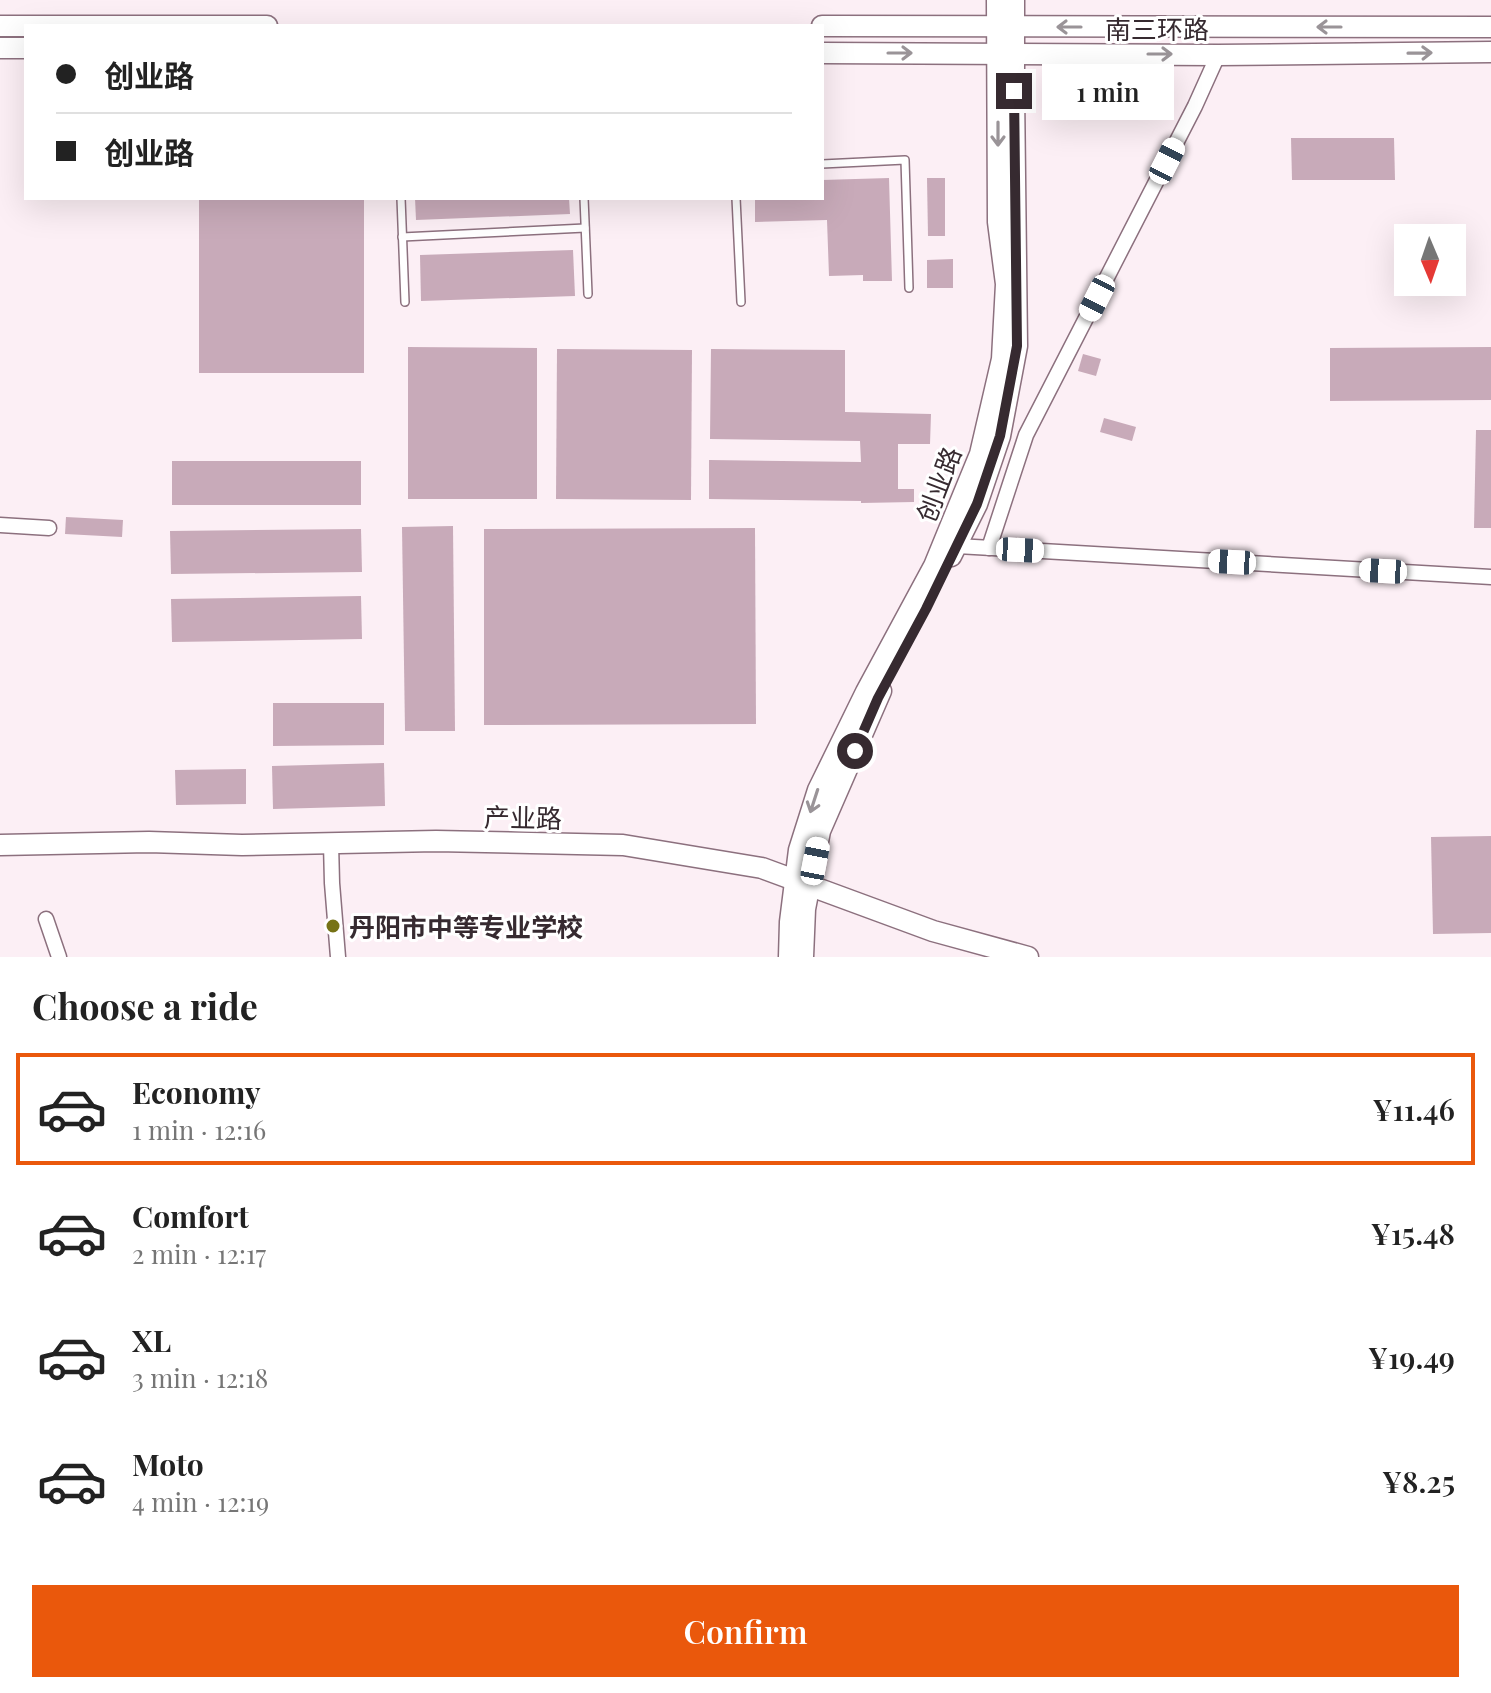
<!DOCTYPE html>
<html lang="en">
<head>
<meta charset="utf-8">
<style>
	body { margin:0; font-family:"Playfair Display","Noto Sans SC",serif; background:#f2f2f2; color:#222; height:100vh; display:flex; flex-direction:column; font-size:30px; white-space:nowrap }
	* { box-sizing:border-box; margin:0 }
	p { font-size:26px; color:#767676 }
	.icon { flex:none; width:44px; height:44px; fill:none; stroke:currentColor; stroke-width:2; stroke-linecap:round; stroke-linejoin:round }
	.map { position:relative; height:957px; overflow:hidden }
	.drawer { display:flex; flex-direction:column; background:#fff; flex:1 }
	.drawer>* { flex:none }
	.top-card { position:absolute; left:24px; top:24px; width:800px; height:176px; border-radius:0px; box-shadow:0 8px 32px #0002; display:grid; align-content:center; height:176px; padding:0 32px; background:#fff }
	.needle { width:52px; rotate:178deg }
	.controls { position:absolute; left:1394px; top:224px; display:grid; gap:16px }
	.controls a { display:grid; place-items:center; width:72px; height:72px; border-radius:0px; background:#fff; box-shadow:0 8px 32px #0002; font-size:40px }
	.end { position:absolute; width:36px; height:36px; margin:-18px; border:10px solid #362a30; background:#fff; box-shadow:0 0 0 4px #fff }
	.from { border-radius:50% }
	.bubble { position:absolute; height:56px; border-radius:0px; background:#fff; box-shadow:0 8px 32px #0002; font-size:26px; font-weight:600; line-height:56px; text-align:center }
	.car { position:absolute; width:24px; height:48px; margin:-24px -12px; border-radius:10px; box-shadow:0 0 6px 2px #0007; background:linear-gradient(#fff 24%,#345 0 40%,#fff 0 76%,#345 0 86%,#fff 0) }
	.top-card b { display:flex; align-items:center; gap:28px; height:76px; font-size:30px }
	.top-card b+b { border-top:2px solid #e0e0e0 }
	.top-card i { width:20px; height:20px; background:#222 }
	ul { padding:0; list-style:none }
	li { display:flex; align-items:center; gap:24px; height:112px; margin:0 16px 12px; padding:0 16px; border:4px solid transparent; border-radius:0px }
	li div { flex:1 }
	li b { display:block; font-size:30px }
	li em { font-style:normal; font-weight:600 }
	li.active { border-color:#ea580c }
	li>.icon { width:72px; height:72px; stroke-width:1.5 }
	h2 { padding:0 32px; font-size:36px; line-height:96px }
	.cta { display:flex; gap:16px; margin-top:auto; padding:16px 32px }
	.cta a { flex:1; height:92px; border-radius:0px; background:#ea580c; color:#fff; font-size:32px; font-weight:600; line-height:92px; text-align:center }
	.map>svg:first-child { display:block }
</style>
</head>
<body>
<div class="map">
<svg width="1491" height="957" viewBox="0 0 1491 957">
	<rect width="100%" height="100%" fill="#fceff5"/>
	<g fill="#c8aab9">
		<path d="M1291,138H1394L1395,180H1292Z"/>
		<path d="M889,178L892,281H863V275L829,276L827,220L755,222V198H822V180Z"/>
		<path d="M927,178H945V236H928Z"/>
		<rect x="199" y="198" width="165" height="175"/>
		<path d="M415,198H569L570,214L416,220Z"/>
		<path d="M573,250L575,296L421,301L420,255Z"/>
		<path d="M953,259V288H927V260Z"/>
		<path d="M408,347L537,348V499H408Z"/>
		<path d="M1491,347V400L1330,401V348Z"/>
		<path d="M557,349L692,350L691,500L556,499Z"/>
		<path d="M711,349L845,350V412L931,414L930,444H898V489H914V502L861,503V501L709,499V460L861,462L860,441L710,439Z"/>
		<path d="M1083,354L1101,359L1096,376L1078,371Z"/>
		<path d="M1104,418L1136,427L1132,441L1100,432Z"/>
		<path d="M1476,430H1491V528H1474Z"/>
		<rect x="172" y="461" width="189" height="44"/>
		<path d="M66,517L123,520L122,537L65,534Z"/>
		<path d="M453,526L455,731H405L402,527Z"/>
		<path d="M755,528L756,724L484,725V529Z"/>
		<path d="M361,529L362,572L171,574L170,531Z"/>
		<path d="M361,596L362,639L172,642L171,599Z"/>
		<path d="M273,703H384V745L273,746Z"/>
		<path d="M384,763L385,806L273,809L272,766Z"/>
		<path d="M246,769V804L176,805L175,770Z"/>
		<path d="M1491,836V933L1433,934L1431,837Z"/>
	</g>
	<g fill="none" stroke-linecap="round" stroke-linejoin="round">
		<g stroke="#8c707e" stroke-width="10">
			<g id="lane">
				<path d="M822,164L905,160L909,288"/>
				<path d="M401,198L405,302"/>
				<path d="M584,198L588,294"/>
				<path d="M736,198L741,302"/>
				<path d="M402,237L585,228"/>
			</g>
		</g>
		<g stroke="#8c707e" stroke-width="17">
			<g id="street">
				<path d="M0,525L49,528"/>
				<path d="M957,546L1491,577"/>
				<path d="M989,548L1026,435L1195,106L1218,55"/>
				<path d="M331,843L332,883L338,957"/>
				<path d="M46,919L59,957"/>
			</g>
		</g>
		<g stroke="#8c707e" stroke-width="23">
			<g id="secondary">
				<path d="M0,26H267"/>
				<path d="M822,26L1491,27"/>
				<path d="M0,48H26"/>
				<path d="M822,53L1218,55L1491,52"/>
				<path d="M951,556L977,504L1000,436L1017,346L1014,91V0"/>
				<path d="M0,845L149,842L242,845L436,841L623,845L762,868L933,931L1028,957"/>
				<path d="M789,957L790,922L799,850L818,790L866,692L934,566L980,454L1002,359L1006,284L998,222L997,0"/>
				<path d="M803,957L805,909L820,831L881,691"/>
			</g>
		</g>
		<use href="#lane" stroke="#fff" stroke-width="7"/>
		<use href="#street" stroke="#fff" stroke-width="14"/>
		<use href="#secondary" stroke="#fff" stroke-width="20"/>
	</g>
	<defs><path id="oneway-shaft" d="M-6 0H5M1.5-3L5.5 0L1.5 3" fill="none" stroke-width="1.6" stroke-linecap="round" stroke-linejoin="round" transform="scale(2)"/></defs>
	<g stroke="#9a9498">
		<use href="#oneway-shaft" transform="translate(1069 27) rotate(-180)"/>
		<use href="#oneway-shaft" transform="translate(1329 27) rotate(-180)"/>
		<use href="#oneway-shaft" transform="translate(900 53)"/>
		<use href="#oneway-shaft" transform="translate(1420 53) rotate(-1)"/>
		<use href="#oneway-shaft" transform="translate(1160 54)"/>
		<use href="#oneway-shaft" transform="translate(998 134) rotate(90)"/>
		<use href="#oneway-shaft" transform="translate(814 801) rotate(108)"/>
	</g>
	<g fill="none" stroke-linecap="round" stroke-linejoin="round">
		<path stroke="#362a30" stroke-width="10" d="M855,751L878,698L926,609L977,504L1000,436L1017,346L1014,91"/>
	</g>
	<circle fill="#767216" stroke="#fff" stroke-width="3" cx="333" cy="926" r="8"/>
	<g text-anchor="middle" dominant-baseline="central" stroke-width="6" stroke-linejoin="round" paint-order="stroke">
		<g font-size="26" fill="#362a30" stroke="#fff">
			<text x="1157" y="28">南三环路</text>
			<text transform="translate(938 484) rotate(-69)">创业路</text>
			<text transform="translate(523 817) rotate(1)">产业路</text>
		</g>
		<g font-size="26" font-weight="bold" fill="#362a30" stroke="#fff" text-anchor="start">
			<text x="349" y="926">丹阳市中等专业学校</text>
		</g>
	</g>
</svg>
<div class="controls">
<a><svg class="needle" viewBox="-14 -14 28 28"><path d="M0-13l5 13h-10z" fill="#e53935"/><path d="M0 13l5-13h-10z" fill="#767676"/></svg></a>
</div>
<i class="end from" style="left:855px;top:751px"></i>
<i class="end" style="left:1014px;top:91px"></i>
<div class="bubble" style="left:1042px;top:64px;width:132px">1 min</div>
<i class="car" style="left:1167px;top:161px;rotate:27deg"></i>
<i class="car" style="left:1097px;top:298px;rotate:207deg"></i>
<i class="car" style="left:1020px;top:550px;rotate:93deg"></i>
<i class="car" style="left:1232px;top:562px;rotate:273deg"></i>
<i class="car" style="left:1383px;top:571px;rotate:273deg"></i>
<i class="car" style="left:815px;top:861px;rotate:11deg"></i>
<div class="top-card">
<b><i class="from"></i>创业路</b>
<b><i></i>创业路</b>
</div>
</div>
<section class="drawer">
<h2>Choose a ride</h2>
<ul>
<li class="active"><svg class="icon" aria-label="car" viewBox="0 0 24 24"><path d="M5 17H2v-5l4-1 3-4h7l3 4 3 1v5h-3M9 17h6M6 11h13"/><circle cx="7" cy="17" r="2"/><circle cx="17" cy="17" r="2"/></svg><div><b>Economy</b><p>1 min · 12:16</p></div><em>¥11.46</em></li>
<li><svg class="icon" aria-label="car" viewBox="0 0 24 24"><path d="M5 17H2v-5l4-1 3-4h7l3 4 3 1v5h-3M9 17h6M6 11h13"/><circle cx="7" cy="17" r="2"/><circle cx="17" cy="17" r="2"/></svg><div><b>Comfort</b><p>2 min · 12:17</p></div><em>¥15.48</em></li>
<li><svg class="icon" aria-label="car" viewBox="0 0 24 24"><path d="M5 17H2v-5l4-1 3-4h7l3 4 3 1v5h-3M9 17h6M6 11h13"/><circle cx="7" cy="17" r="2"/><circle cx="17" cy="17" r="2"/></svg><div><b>XL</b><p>3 min · 12:18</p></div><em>¥19.49</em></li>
<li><svg class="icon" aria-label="car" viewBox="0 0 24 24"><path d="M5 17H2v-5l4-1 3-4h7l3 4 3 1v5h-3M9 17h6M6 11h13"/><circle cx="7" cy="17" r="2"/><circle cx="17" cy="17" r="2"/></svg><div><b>Moto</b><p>4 min · 12:19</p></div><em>¥8.25</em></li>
</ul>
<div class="cta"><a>Confirm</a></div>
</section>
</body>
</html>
